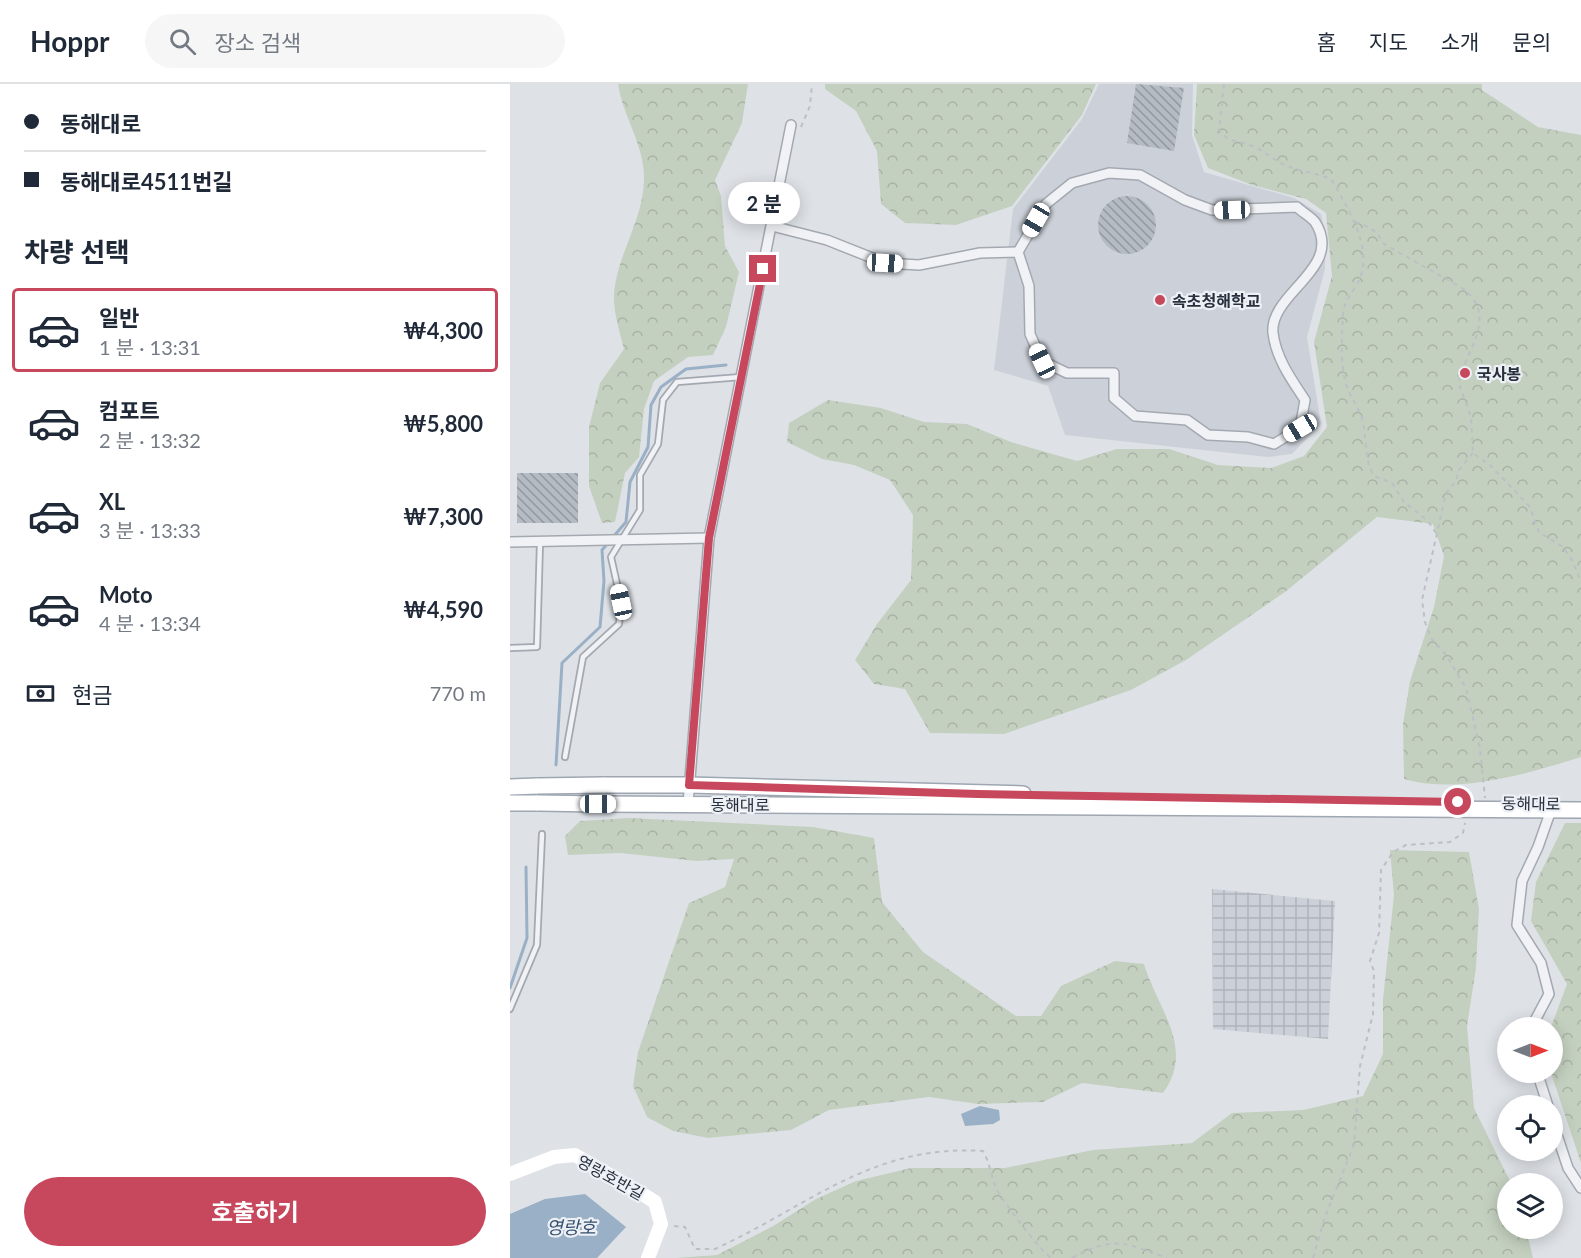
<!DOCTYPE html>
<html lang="ko">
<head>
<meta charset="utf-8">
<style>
	body { margin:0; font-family:Lato,"Noto Sans KR",sans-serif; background:#f6f6f7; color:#1f2937; height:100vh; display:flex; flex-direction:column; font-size:22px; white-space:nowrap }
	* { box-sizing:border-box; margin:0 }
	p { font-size:20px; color:#747a83 }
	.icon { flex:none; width:33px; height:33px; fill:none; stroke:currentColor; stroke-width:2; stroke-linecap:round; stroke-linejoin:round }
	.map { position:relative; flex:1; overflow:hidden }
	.drawer { display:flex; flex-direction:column; background:#fff; width:510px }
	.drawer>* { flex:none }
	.top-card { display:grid; align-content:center; height:132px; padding:0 24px; background:#fff }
	.needle { width:39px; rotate:90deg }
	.buttons { position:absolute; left:987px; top:933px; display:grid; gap:12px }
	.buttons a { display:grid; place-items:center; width:66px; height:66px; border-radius:50%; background:#fff; box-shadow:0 3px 15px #0003; font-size:30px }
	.end { position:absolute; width:27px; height:27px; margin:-14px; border:8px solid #c7475d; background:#fff; box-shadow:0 0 0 3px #fff }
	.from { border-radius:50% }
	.bubble { position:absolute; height:42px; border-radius:21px; background:#fff; box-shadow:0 3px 15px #0003; font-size:20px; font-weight:700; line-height:42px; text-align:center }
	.car { position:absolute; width:18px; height:36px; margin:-18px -9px; border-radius:8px; box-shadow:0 0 4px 2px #0007; background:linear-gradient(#fff 24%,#345 0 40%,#fff 0 76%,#345 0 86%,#fff 0) }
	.top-card b { display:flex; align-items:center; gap:21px; height:57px; font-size:22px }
	.top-card b+b { border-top:2px solid #e0e1e3 }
	.top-card i { width:15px; height:15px; background:#1f2937 }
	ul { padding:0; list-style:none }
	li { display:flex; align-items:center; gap:18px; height:84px; margin:0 12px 9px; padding:0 12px; border:3px solid transparent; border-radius:6px }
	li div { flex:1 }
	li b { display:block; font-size:22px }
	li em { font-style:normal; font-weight:700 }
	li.current { border-color:#c7475d }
	li>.icon { width:54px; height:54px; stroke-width:1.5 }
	h2 { padding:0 24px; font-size:27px; line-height:72px }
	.pay { display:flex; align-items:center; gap:15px; height:66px; padding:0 24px; font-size:22px }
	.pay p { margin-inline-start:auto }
	.button { display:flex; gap:12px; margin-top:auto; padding:12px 24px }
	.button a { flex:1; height:69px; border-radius:36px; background:#c7475d; color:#fff; font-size:24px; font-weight:700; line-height:69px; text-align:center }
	header { display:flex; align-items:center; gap:36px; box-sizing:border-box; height:84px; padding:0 30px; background:#fff; border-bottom:2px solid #e0e1e3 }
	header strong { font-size:28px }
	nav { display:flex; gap:33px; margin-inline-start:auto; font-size:21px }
	.search { width:420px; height:54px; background:#f6f6f7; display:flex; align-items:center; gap:15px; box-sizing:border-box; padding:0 21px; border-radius:33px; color:#747a83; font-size:22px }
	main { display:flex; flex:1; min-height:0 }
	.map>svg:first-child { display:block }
</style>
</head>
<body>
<header>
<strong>Hoppr</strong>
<div class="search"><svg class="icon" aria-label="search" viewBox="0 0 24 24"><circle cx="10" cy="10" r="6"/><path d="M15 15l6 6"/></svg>장소 검색</div>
<nav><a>홈</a><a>지도</a><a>소개</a><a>문의</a></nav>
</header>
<main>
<section class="drawer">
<div class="top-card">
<b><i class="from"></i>동해대로</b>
<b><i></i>동해대로4511번길</b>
</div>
<h2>차량 선택</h2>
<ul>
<li class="current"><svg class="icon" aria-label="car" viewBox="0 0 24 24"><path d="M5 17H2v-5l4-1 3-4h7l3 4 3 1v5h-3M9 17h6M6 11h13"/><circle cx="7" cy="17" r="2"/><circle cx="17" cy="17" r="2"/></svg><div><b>일반</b><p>1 분 · 13:31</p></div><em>₩4,300</em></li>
<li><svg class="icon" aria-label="car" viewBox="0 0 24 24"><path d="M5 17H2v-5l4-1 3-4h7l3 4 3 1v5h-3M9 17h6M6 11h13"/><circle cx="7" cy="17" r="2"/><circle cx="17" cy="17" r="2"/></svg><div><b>컴포트</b><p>2 분 · 13:32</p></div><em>₩5,800</em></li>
<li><svg class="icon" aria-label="car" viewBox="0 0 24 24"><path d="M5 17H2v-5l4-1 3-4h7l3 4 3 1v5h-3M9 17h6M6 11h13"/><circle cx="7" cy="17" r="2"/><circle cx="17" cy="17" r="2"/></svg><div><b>XL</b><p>3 분 · 13:33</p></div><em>₩7,300</em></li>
<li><svg class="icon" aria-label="car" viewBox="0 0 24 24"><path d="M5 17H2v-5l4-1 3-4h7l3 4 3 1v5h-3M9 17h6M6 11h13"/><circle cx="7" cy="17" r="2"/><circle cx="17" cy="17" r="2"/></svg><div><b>Moto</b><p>4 분 · 13:34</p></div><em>₩4,590</em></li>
</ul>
<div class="pay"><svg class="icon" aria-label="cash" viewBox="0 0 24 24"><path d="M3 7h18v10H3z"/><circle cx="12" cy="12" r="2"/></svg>현금<p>770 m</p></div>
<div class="button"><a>호출하기</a></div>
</section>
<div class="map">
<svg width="1071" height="1174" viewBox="0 0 1071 1174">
	<defs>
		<pattern id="industrial-grid" width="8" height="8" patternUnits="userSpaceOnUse" patternTransform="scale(1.5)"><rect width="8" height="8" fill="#ccd1d9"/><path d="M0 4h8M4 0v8" fill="none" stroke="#afb4bb"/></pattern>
		<pattern id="forest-crowns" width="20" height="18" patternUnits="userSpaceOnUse" patternTransform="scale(1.5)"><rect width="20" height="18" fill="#c4d0bf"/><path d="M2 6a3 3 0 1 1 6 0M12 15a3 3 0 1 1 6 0" fill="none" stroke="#a8b3a5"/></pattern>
		<pattern id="building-back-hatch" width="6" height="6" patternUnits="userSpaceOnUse" patternTransform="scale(1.5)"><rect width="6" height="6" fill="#b5bbc3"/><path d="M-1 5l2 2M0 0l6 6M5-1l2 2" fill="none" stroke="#9398a0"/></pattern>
	</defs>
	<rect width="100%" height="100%" fill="#dee2e7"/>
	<path fill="#ccd1d9" d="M589,0H683L682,51L694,88L784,114L811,130L815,150V185L797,253L811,340L782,370L757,373L555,351L538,302L484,286L503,125L572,35Z"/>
	<path fill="url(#industrial-grid)" d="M702,805L825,817L818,955L703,945Z"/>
	<g fill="url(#forest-crowns)">
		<path d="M108,0H238L232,39L205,96L211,112L215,162L229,188L216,243L203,271L178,273L144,297L134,325L129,373L115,389L105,438L92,439L79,402V343L90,299L114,265C109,245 101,222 105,201C111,165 133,134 134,96C135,62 113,33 108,0Z"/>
		<path d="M315,0H586L572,31L502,122L446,141L395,139L371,120L367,67L346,27L315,5Z"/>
		<path d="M687,0H972V6L1028,43L1071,51V673C1020,689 947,711 894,695L893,640L900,597L924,523L934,472L923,440L867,433L775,508L676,576L621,606L494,650L420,649L395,605L364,600L345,576L367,540L401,496L403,431L380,396L344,381L312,375L277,358L279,339L318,316L371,324L414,338L457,340L501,358L567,377L607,365H659L708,381L761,384L794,372L817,343L804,258L822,192L816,129L796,115L742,101L698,84L684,51Z"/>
		<path d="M118,734L303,743L364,754L372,818L413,868L506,932H531L551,902L605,877L634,880C647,924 686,964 653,1009L572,999L533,1018L468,1020L419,1013L319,1026L281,1046L198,1054L163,1047L137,1033L123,1002L128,968L179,819L215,803L224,775L186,777L110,769L58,771L55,752L70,737Z"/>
		<path d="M1055,739H1071V1079L1041,989V943L1057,900L1021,837L1026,798Z"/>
		<path d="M880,766L959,768L969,825L966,884L957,942L964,1024L1001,1099L998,1100V1144L1016,1145L1023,1174H164L207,1171L263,1142L306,1115L346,1097L401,1084H495L583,1066L682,1059L722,1029L793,1026L853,1012L873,970V915L884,811Z"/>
	</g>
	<g fill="#9ab0c6">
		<path d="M470,1022L489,1026L490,1036L483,1040L455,1042L451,1030Z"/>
		<path d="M75,1110L116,1143L87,1174H0V1130L35,1115Z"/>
	</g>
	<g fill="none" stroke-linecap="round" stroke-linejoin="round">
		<g stroke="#9ab0c6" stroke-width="3">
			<path d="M103,453L116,438L120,398L138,363L141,321L151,303L176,285L216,281"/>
			<path d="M46,681L52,579L90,543L94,497L92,466L99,458"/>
			<path d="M0,904L17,854L16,783"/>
		</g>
	</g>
	<g fill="url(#building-back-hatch)">
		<path d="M626,0L674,4L664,67L617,59Z"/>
		<circle cx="617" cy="141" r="29"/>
		<rect x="7" y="389" width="61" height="50"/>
	</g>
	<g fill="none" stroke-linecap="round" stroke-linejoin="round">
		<g stroke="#a4a9b1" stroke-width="8">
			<g id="lane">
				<path d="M0,564L27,563L30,458"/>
				<path d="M55,673L73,573L109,540L111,518L101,473L130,426V391L148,360L153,316L167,298L231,293"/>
				<path d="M0,925L27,861L32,750"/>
			</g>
		</g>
		<g stroke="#a4a9b1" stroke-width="12">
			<g id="street">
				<path d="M599,89L630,91L675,116L702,126L787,123C792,128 801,133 805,138C835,184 759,209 763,249C766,274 781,295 795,316L790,344L764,360L738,353L698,351L677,336L625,332L604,314V289H557L532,277L520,250L519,202L508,168L536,120L562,99Z"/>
				<path d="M262,142L317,156L375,179L409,181L470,169L508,168"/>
				<path d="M0,458L199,454"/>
				<path d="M178,720L199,454L281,41"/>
				<path d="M1021,944L1039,910L1031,879L1007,841L1012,797L1028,763L1041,726"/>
				<path d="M1027,988L1038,1022"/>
				<path d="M1042,1036L1058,1084L1071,1104"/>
			</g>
		</g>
		<g stroke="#9ea6b2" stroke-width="18">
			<g id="primary">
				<path d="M93,701H179L513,710"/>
				<path d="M0,703L27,702"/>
				<path d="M0,719H28"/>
				<path d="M89,720L1071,726"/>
			</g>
		</g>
		<g stroke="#bcc0c5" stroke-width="2" stroke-dasharray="4.5 4.5" stroke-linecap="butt">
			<path d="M714,0L709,46C718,59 728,56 742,62C753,66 761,74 771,79C787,88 805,88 821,95C836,121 863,162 850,194C845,207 833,216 833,231C832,252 830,280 836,300C840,313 849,324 853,338C857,356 854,376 864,392L882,399L894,418L918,437L926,449"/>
			<path d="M291,43L300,22L302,0"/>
			<path d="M845,138C859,142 867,147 874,160L952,204C992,233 951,272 949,300L961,333L963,369L981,382L1020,423L1029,448L1053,463L1063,478L1071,498"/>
			<path d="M963,369L949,386L946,397L936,409L912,516L915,538L921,554L936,571L956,604L970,665L975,714"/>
			<path d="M164,1142L175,1143L185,1165H205C299,1122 362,1060 473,1067C480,1079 481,1093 487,1106C493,1117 533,1171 542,1174"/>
			<path d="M562,1174C603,1151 616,1159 657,1174"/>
			<path d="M803,1174L815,1133L844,1061L850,982L863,930L864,887L860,877L869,849L871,786L883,768L896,761L940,758L953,749L955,739"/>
		</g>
		<use href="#lane" stroke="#f0f2f5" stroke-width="4.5"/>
		<use href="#street" stroke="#f0f2f5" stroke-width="9"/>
		<path stroke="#fff" stroke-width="14" d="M0,1090L44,1073L65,1071L134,1111L145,1118L151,1140L138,1174"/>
		<use href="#primary" stroke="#fff" stroke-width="15"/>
		<g stroke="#9ea6b2" stroke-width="18" stroke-linecap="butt">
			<g id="primary-bridge">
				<path d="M27,702L93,701"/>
				<path d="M28,719L89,720"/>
			</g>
		</g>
		<use href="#primary-bridge" stroke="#fff" stroke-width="15"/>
	</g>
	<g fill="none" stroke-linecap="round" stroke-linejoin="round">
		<path stroke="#c7475d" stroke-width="8" d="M253,185L199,454L179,701L468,710L948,718"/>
	</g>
	<g fill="#c7475d" stroke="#edf0f5" stroke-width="2">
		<circle cx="650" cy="216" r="6"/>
		<circle cx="955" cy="289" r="6"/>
	</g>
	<g text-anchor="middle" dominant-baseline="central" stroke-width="4.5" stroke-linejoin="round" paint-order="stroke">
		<g font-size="16" font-weight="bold" fill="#28303d" stroke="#edf0f5" text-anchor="start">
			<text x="662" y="216">속초청해학교</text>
			<text x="967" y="289">국사봉</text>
		</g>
		<g font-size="16" fill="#28303d" stroke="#edf0f5">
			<text transform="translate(1021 719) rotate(1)">동해대로</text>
			<text x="230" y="720">동해대로</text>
			<text transform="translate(101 1093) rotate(29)">영랑호반길</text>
		</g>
		<g font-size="18" font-style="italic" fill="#344f6f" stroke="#edf0f5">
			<text x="61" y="1143">영랑호</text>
		</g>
	</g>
</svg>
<div class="buttons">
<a><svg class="needle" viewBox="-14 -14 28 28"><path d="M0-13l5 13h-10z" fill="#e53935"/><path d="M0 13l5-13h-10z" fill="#747a83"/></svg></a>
<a><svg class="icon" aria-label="locate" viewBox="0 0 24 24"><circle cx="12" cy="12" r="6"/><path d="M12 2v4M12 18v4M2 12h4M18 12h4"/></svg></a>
<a><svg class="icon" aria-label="layers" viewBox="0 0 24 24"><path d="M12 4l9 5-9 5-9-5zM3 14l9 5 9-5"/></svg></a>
</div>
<i class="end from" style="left:948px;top:718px"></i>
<i class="end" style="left:253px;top:185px"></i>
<div class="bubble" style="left:218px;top:98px;width:72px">2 분</div>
<i class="car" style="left:722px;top:126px;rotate:268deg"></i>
<i class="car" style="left:526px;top:136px;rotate:210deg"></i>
<i class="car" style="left:375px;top:179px;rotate:93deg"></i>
<i class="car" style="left:532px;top:277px;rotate:335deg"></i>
<i class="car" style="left:790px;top:344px;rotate:239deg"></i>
<i class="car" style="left:111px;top:518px;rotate:348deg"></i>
<i class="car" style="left:88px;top:720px;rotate:90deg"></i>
</div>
</main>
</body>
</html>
